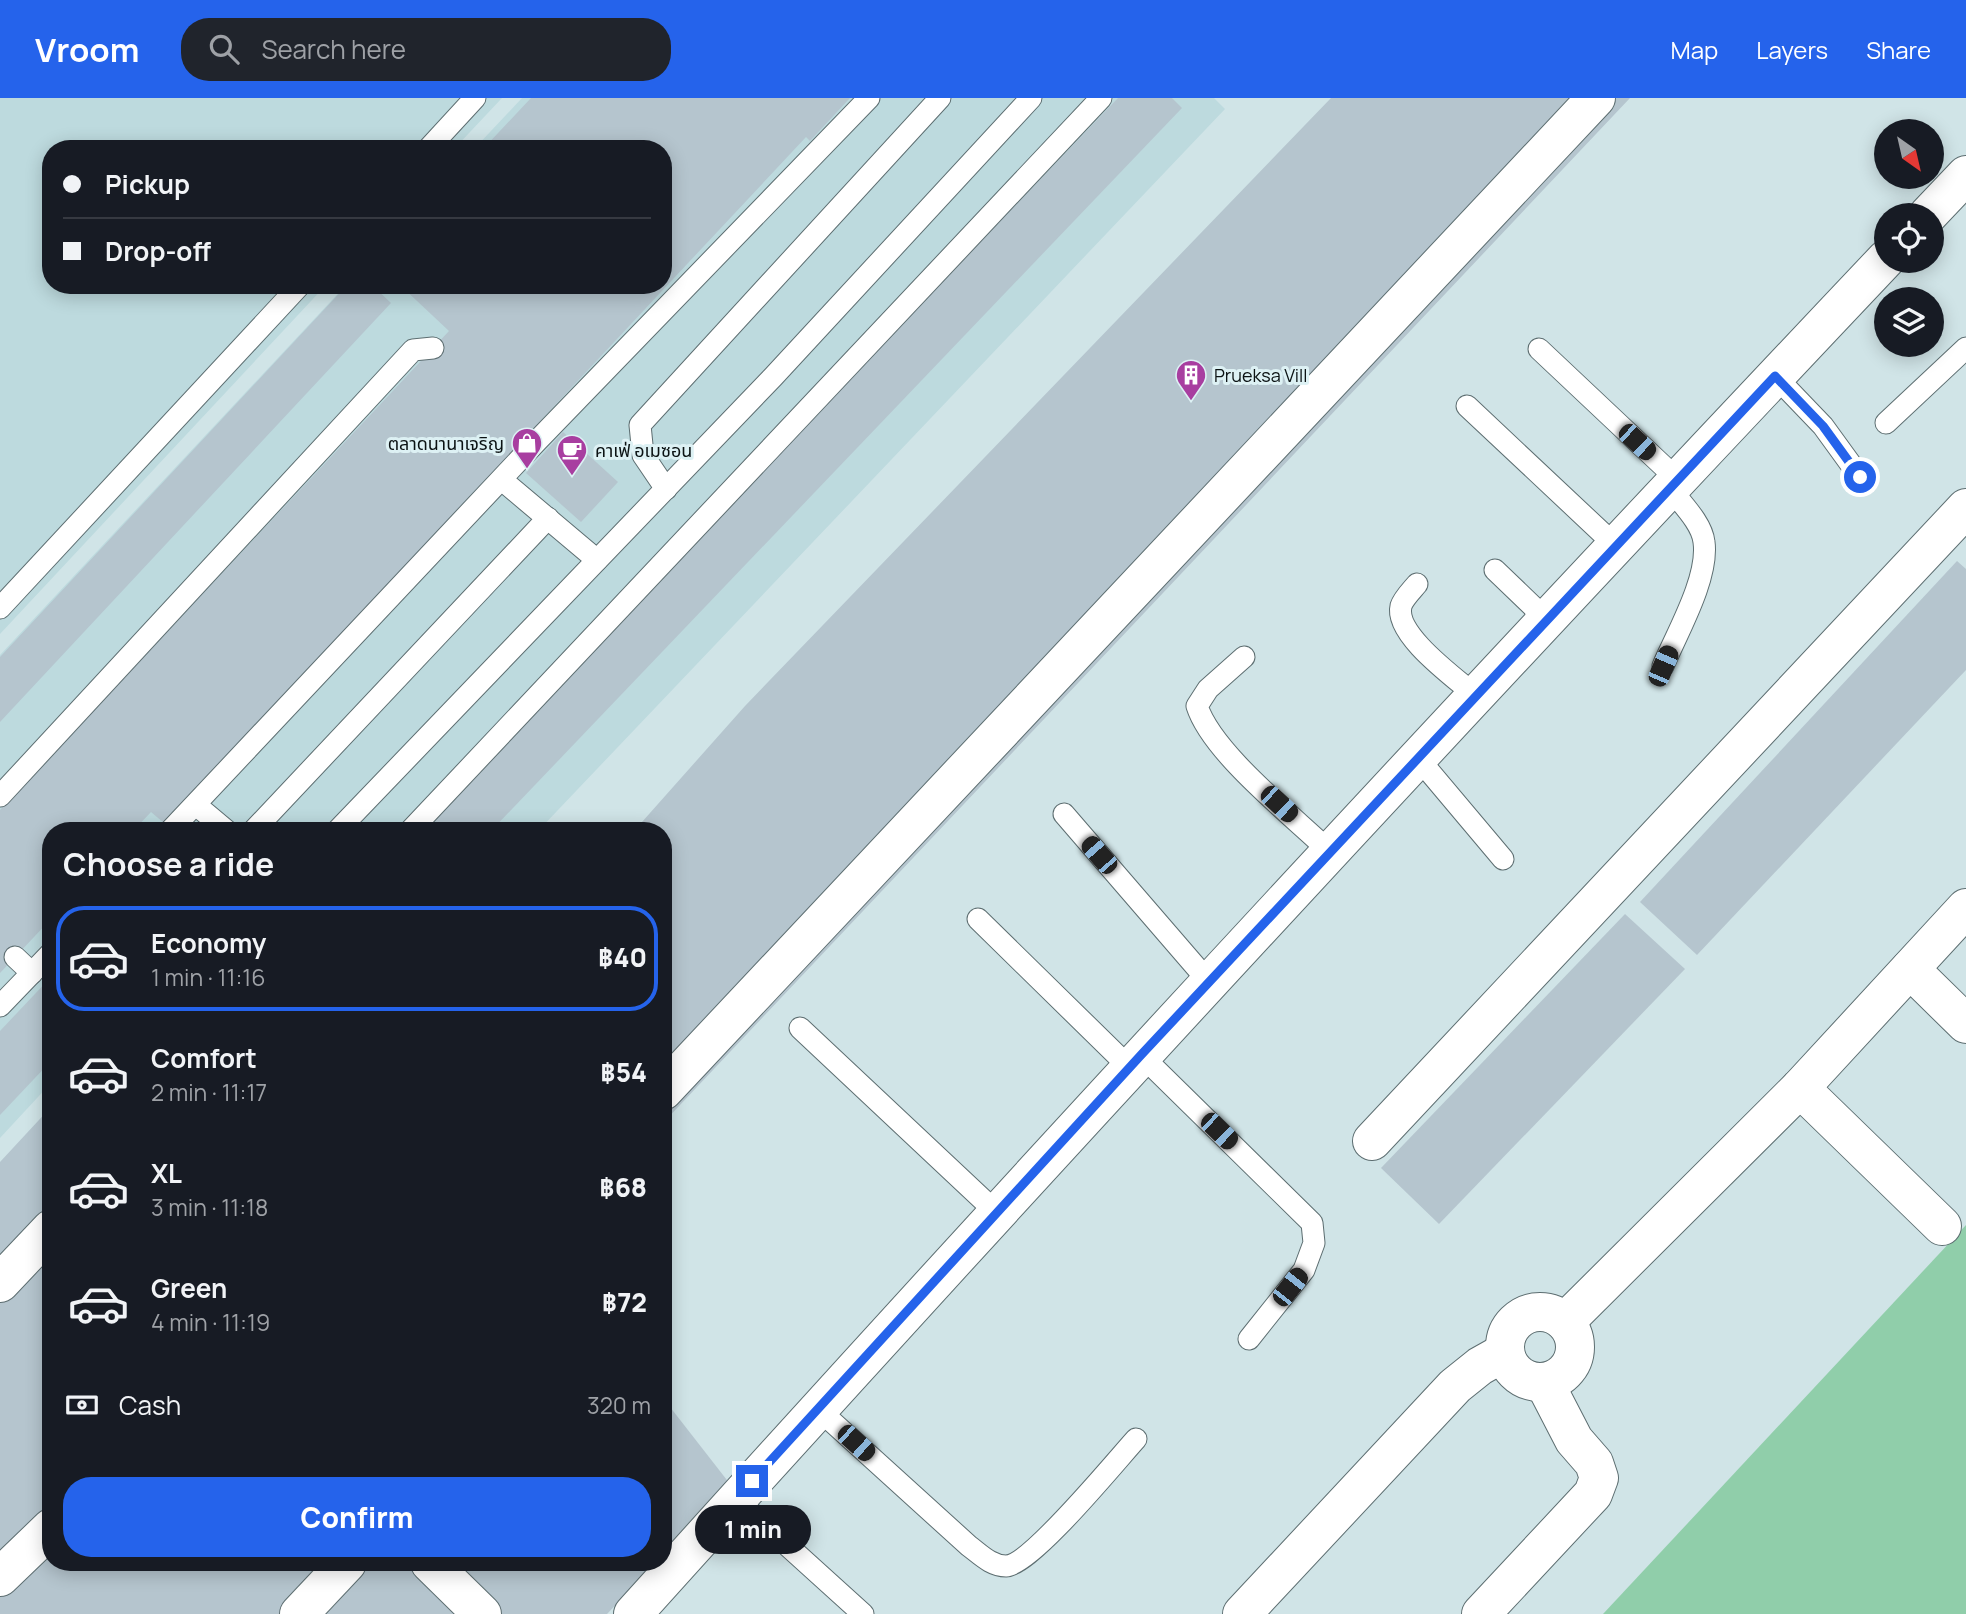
<!DOCTYPE html>
<html lang="en">
<head>
<meta charset="utf-8">
<style>
	body { margin:0; font-family:Manrope,"Noto Sans Thai",sans-serif; background:#20242c; color:#f1f3f6; height:100vh; display:flex; flex-direction:column; font-size:26px; white-space:nowrap }
	* { box-sizing:border-box; margin:0 }
	p { font-size:23px; color:#9ea1a6 }
	.icon { flex:none; width:38px; height:38px; fill:none; stroke:currentColor; stroke-width:2; stroke-linecap:round; stroke-linejoin:round }
	.map { position:relative; flex:1; overflow:hidden }
	.panel { position:absolute; left:42px; top:724px; width:630px; height:749px; display:flex; flex-direction:column; background:#171b24; border-radius:28px; box-shadow:0 4px 18px #0003 }
	.panel>* { flex:none }
	.hud { position:absolute; left:42px; top:42px; width:630px; height:154px; border-radius:28px; box-shadow:0 4px 18px #0003; display:grid; align-content:center; height:154px; padding:0 21px; background:#171b24 }
	.needle { width:46px; rotate:146deg }
	.controls { position:absolute; left:1874px; top:21px; display:grid; gap:14px }
	.controls a { display:grid; place-items:center; width:70px; height:70px; border-radius:50%; background:#171b24; box-shadow:0 4px 18px #0003; font-size:35px }
	.end { position:absolute; width:32px; height:32px; margin:-16px; border:9px solid #2563eb; background:#fff; box-shadow:0 0 0 4px #fff }
	.from { border-radius:50% }
	.bubble { position:absolute; height:49px; border-radius:24px; background:#171b24; box-shadow:0 4px 18px #0003; font-size:23px; font-weight:800; line-height:49px; text-align:center }
	.car { position:absolute; width:21px; height:42px; margin:-21px -10px; border-radius:9px; box-shadow:0 0 5px 2px #0007; background:linear-gradient(#222 24%,#8ab4d8 0 40%,#222 0 76%,#8ab4d8 0 86%,#222 0) }
	.hud b { display:flex; align-items:center; gap:24px; height:66px; font-size:26px }
	.hud b+b { border-top:2px solid #363941 }
	.hud i { width:18px; height:18px; background:#f1f3f6 }
	ul { padding:0; list-style:none }
	li { display:flex; align-items:center; gap:21px; height:105px; margin:0 14px 10px; padding:0 7px; border:4px solid transparent; border-radius:28px }
	li div { flex:1 }
	li b { display:block; font-size:26px }
	li em { font-style:normal; font-weight:800 }
	li.on { border-color:#2563eb }
	li>.icon { width:63px; height:63px; stroke-width:1.5 }
	h2 { padding:0 21px; font-size:32px; line-height:84px }
	.pay { display:flex; align-items:center; gap:18px; height:77px; padding:0 21px; font-size:26px }
	.pay p { margin-inline-start:auto }
	.button { display:flex; gap:14px; margin-top:auto; padding:14px 21px }
	.button a { flex:1; height:80px; border-radius:28px; background:#2563eb; color:#fff; font-size:28px; font-weight:800; line-height:80px; text-align:center }
	header { display:flex; align-items:center; gap:42px; box-sizing:border-box; height:98px; padding:0 35px; background:#2563eb; color:#fff }
	header strong { font-size:33px }
	nav { display:flex; gap:38px; margin-inline-start:auto; font-size:24px }
	.search { width:490px; height:63px; background:#20242c; display:flex; align-items:center; gap:18px; box-sizing:border-box; padding:0 24px; border-radius:28px; color:#9ea1a6; font-size:26px }
	.map>svg:first-child { display:block }
</style>
</head>
<body>
<header>
<strong>Vroom</strong>
<div class="search"><svg class="icon" aria-label="search" viewBox="0 0 24 24"><circle cx="10" cy="10" r="6"/><path d="M15 15l6 6"/></svg>Search here</div>
<nav><a>Map</a><a>Layers</a><a>Share</a></nav>
</header>
<div class="map">
<svg width="1966" height="1516" viewBox="0 0 1966 1516">
	<rect width="100%" height="100%" fill="#d0e4e7"/>
	<g fill="#bddade">
		<path d="M0,0H502L454,51H51V187H326L0,536Z"/>
		<path d="M522,0H1214L1225,11L538,733H51V985L0,1040V557L346,187H663V51H474Z"/>
	</g>
	<path fill="#90ceaa" d="M1966,1127V1516H1603Z"/>
	<g fill="#b5c5ce">
		<path d="M531,0H850L810,43L806,39L164,725L151,714L133,733H51V821L0,875V712L449,233L400,187H663V51H483Z"/>
		<path d="M1118,0H1172L1182,10L491,733H417Z"/>
		<path d="M1331,0H1630L663,1025V733H634L745,608Z"/>
		<path d="M347,187H372L391,205L0,624V559Z"/>
		<path d="M563,334L618,384L581,424L526,375Z"/>
		<path d="M1957,463L1966,471V572L1697,857L1640,804Z"/>
		<path d="M1625,816L1685,871L1439,1126L1381,1070Z"/>
		<path d="M51,879V963L0,1017V933Z"/>
		<path d="M51,1009V1465H656L607,1516H0V1064Z"/>
		<path d="M663,1300L730,1386L663,1457Z"/>
	</g>
	<g fill="none" stroke-linecap="round" stroke-linejoin="round">
		<g stroke="#5d6e71" stroke-width="23">
			<g id="lane">
				<path d="M428,51L475,0"/>
				<path d="M1539,251L1677,381"/>
				<path d="M1775,278L1823,328L1860,379"/>
				<path d="M1467,308L1616,448"/>
				<path d="M1886,325L1966,250"/>
				<path d="M502,382L597,462"/>
				<path d="M666,391L643,357L640,327L940,0"/>
				<path d="M1495,472L1547,522"/>
				<path d="M1417,486C1412,492 1403,501 1401,508C1394,537 1457,581 1476,598"/>
				<path d="M0,510L300,187"/>
				<path d="M1244,559L1208,591L1197,608C1212,655 1293,718 1330,754"/>
				<path d="M1663,568C1677,535 1709,480 1704,444C1702,425 1681,405 1669,389"/>
				<path d="M1418,660L1503,761"/>
				<path d="M0,698L413,252L433,250"/>
				<path d="M196,707L227,733"/>
				<path d="M1064,716L1209,884"/>
				<path d="M170,733L537,343L869,0"/>
				<path d="M253,733L548,420"/>
				<path d="M337,733L773,279L1031,0"/>
				<path d="M410,733L1101,0"/>
				<path d="M978,821L1129,969"/>
				<path d="M15,859L32,875"/>
				<path d="M0,908L51,855"/>
				<path d="M800,930L997,1115"/>
				<path d="M1141,957L1312,1125L1314,1145L1304,1172L1249,1241"/>
				<path d="M818,1311L969,1448C980,1456 991,1468 1006,1468C1031,1467 1115,1364 1136,1341"/>
				<path d="M736,1401L863,1516"/>
			</g>
		</g>
		<g stroke="#5d6e71" stroke-width="40">
			<g id="street">
				<path d="M1928,117L1966,77"/>
				<path d="M1910,871L1966,926"/>
				<path d="M1800,990L1942,1128"/>
				<path d="M663,993L1596,0"/>
				<path d="M1372,1043L1966,410"/>
				<path d="M0,1185L51,1131"/>
				<circle cx="1540" cy="1249" r="35"/>
				<path d="M1565,1224L1800,990L1966,810"/>
				<path d="M430,1465L482,1516"/>
				<path d="M0,1479L51,1430"/>
				<path d="M299,1516L347,1465"/>
				<path d="M633,1516C1045,1059 1463,608 1886,161"/>
				<path d="M1242,1516L1455,1288L1480,1268L1505,1254"/>
				<path d="M1481,1516L1593,1396L1599,1380L1594,1365L1574,1342L1544,1284"/>
			</g>
		</g>
		<use href="#lane" stroke="#fff" stroke-width="21"/>
		<use href="#street" stroke="#fff" stroke-width="38"/>
	</g>
	<g fill="none" stroke-linecap="round" stroke-linejoin="round">
		<path stroke="#2563eb" stroke-width="9" d="M752,1383L1141,957L1775,278L1823,328L1860,379"/>
	</g>
	<defs>
		<g id="building-pin" transform="scale(1.575)"><path d="M0 17L-7.5 6A9.5 9.5 0 1 1 7.5 6Z" fill="#a83ea0" stroke="#ddf1f4"/><path d="M-4-6H4V6H1V3H-1V6H-4ZM-2.5-4.3h1.7v1.8h-1.7ZM.8-4.3h1.7v1.8H.8ZM-2.5-1h1.7V.8h-1.7ZM.8-1h1.7V.8H.8Z" fill="#fff"/></g>
		<g id="shop-pin" transform="scale(1.575)"><path d="M0 17L-7.5 6A9.5 9.5 0 1 1 7.5 6Z" fill="#a83ea0" stroke="#ddf1f4"/><path d="M-5-2.5h2.3a2.7 3.5 0 0 1 5.4 0H5L5.5 6h-11ZM-1.5-2.5h3a1.5 2.3 0 0 0-3 0Z" fill="#fff"/></g>
		<g id="cafe-pin" transform="scale(1.575)"><path d="M0 17L-7.5 6A9.5 9.5 0 1 1 7.5 6Z" fill="#a83ea0" stroke="#ddf1f4"/><path d="M-5.5-4.5H6V0H3Q3 3.5 0 3.5H-2.5Q-5.5 3.5-5.5 0ZM3-3.2v2h1.7v-2ZM-6 4.5H4V6H-6Z" fill="#fff"/></g>
	</defs>
	<g fill-rule="evenodd">
		<use href="#building-pin" x="1191" y="277"/>
		<use href="#shop-pin" x="527" y="345"/>
		<use href="#cafe-pin" x="572" y="352"/>
	</g>
	<g text-anchor="middle" dominant-baseline="central" stroke-width="6" stroke-linejoin="round" paint-order="stroke">
		<g font-size="18" fill="#0b1213" stroke="#ddf1f4" text-anchor="start">
			<text x="1214" y="277">Prueksa Vill</text>
			<text x="504" y="345" text-anchor="end">ตลาดนานาเจริญ</text>
			<text x="595" y="352">คาเฟ่ อเมซอน</text>
		</g>
	</g>
</svg>
<div class="controls">
<a><svg class="needle" viewBox="-14 -14 28 28"><path d="M0-13l5 13h-10z" fill="#e53935"/><path d="M0 13l5-13h-10z" fill="#9ea1a6"/></svg></a>
<a><svg class="icon" aria-label="locate" viewBox="0 0 24 24"><circle cx="12" cy="12" r="6"/><path d="M12 2v4M12 18v4M2 12h4M18 12h4"/></svg></a>
<a><svg class="icon" aria-label="layers" viewBox="0 0 24 24"><path d="M12 4l9 5-9 5-9-5zM3 14l9 5 9-5"/></svg></a>
</div>
<i class="end from" style="left:1860px;top:379px"></i>
<i class="end" style="left:752px;top:1383px"></i>
<div class="bubble" style="left:695px;top:1407px;width:116px">1 min</div>
<i class="car" style="left:1637px;top:344px;rotate:133deg"></i>
<i class="car" style="left:1663px;top:568px;rotate:23deg"></i>
<i class="car" style="left:1279px;top:706px;rotate:133deg"></i>
<i class="car" style="left:1099px;top:757px;rotate:319deg"></i>
<i class="car" style="left:1219px;top:1033px;rotate:134deg"></i>
<i class="car" style="left:1290px;top:1189px;rotate:38deg"></i>
<i class="car" style="left:856px;top:1345px;rotate:132deg"></i>
<div class="hud">
<b><i class="from"></i>Pickup</b>
<b><i></i>Drop-off</b>
</div>
<section class="panel">
<h2>Choose a ride</h2>
<ul>
<li class="on"><svg class="icon" aria-label="car" viewBox="0 0 24 24"><path d="M5 17H2v-5l4-1 3-4h7l3 4 3 1v5h-3M9 17h6M6 11h13"/><circle cx="7" cy="17" r="2"/><circle cx="17" cy="17" r="2"/></svg><div><b>Economy</b><p>1 min · 11:16</p></div><em>฿40</em></li>
<li><svg class="icon" aria-label="car" viewBox="0 0 24 24"><path d="M5 17H2v-5l4-1 3-4h7l3 4 3 1v5h-3M9 17h6M6 11h13"/><circle cx="7" cy="17" r="2"/><circle cx="17" cy="17" r="2"/></svg><div><b>Comfort</b><p>2 min · 11:17</p></div><em>฿54</em></li>
<li><svg class="icon" aria-label="car" viewBox="0 0 24 24"><path d="M5 17H2v-5l4-1 3-4h7l3 4 3 1v5h-3M9 17h6M6 11h13"/><circle cx="7" cy="17" r="2"/><circle cx="17" cy="17" r="2"/></svg><div><b>XL</b><p>3 min · 11:18</p></div><em>฿68</em></li>
<li><svg class="icon" aria-label="car" viewBox="0 0 24 24"><path d="M5 17H2v-5l4-1 3-4h7l3 4 3 1v5h-3M9 17h6M6 11h13"/><circle cx="7" cy="17" r="2"/><circle cx="17" cy="17" r="2"/></svg><div><b>Green</b><p>4 min · 11:19</p></div><em>฿72</em></li>
</ul>
<div class="pay"><svg class="icon" aria-label="cash" viewBox="0 0 24 24"><path d="M3 7h18v10H3z"/><circle cx="12" cy="12" r="2"/></svg>Cash<p>320 m</p></div>
<div class="button"><a>Confirm</a></div>
</section>
</div>
</body>
</html>
